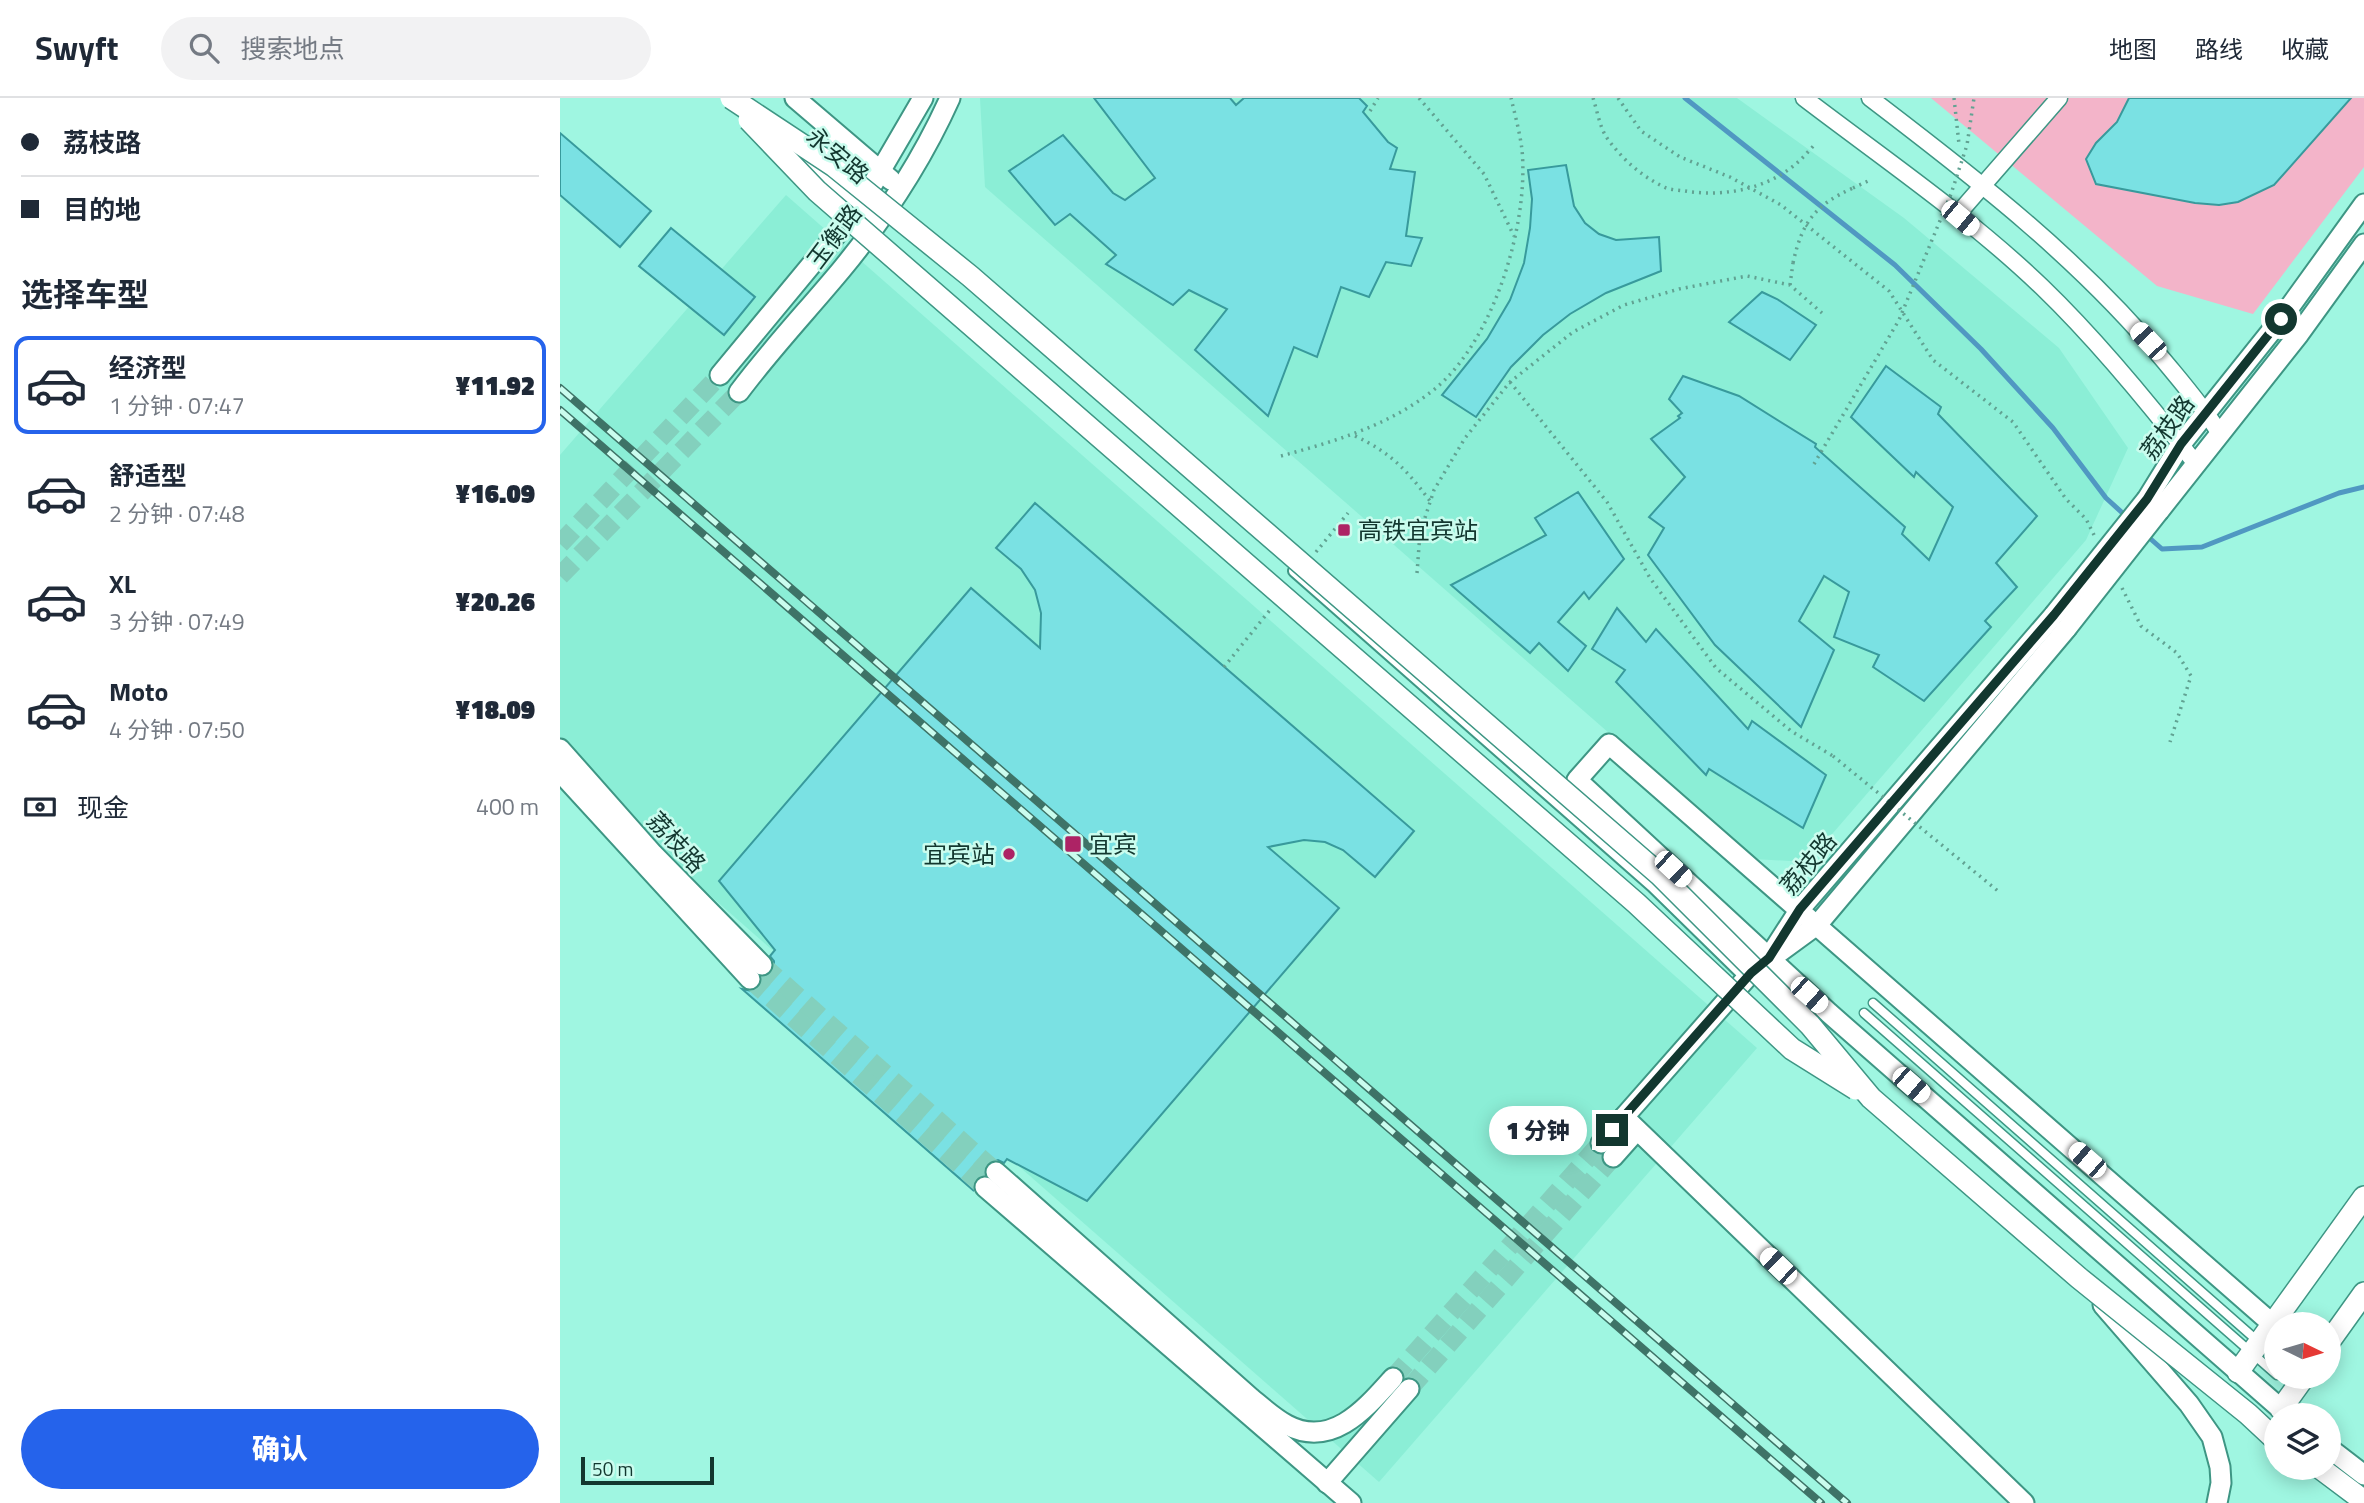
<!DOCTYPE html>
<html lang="zh">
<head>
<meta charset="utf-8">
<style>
	body { margin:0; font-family:"Titillium Web","Noto Sans SC",sans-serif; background:#f2f2f3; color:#1f2937; height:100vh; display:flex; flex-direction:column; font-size:26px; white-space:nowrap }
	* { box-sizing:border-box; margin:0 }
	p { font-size:23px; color:#747a83 }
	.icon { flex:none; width:38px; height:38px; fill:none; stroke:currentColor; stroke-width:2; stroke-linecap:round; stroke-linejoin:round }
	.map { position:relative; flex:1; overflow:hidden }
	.details { display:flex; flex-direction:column; background:#fff; width:560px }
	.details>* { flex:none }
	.guide { display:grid; align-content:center; height:154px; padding:0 21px; background:#fff }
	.needle { width:46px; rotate:95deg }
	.buttons { position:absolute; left:1704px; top:1214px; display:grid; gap:14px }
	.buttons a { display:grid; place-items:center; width:77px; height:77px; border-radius:50%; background:#fff; box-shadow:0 4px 18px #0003; font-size:35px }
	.scale { position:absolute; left:21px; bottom:18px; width:133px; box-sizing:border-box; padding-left:7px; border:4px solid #12372f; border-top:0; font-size:19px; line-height:24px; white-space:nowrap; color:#12372f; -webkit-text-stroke:5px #cafcee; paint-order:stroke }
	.end { position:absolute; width:32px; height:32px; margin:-16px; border:9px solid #12372f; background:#fff; box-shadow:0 0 0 4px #fff }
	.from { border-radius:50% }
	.bubble { position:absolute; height:49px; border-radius:24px; background:#fff; box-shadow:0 4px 18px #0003; font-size:23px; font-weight:800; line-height:49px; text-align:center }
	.car { position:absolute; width:21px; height:42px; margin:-21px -10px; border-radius:9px; box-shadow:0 0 5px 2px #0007; background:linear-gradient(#fff 24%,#345 0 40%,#fff 0 76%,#345 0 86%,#fff 0) }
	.guide b { display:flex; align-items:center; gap:24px; height:66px; font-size:26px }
	.guide b+b { border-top:2px solid #e0e1e3 }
	.guide i { width:18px; height:18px; background:#1f2937 }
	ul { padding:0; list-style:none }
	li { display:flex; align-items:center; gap:21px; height:98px; margin:0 14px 10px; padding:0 7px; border:4px solid transparent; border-radius:14px }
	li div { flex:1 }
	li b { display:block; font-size:26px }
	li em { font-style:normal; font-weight:800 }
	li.selected { border-color:#2563eb }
	li>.icon { width:63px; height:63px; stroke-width:1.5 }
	h2 { padding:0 21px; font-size:32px; line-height:84px }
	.pay { display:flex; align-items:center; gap:18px; height:77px; padding:0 21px; font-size:26px }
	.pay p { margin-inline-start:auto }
	.cta { display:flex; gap:14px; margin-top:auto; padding:14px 21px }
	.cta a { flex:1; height:80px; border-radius:42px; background:#2563eb; color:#fff; font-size:28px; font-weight:800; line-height:80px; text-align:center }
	header { display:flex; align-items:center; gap:42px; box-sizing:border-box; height:98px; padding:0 35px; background:#fff; border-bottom:2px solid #e0e1e3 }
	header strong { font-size:33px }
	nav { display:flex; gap:38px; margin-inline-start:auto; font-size:24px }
	.search { width:490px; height:63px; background:#f2f2f3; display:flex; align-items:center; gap:18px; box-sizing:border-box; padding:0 24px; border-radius:38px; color:#747a83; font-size:26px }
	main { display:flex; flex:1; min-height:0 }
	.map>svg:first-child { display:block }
</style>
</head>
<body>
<header>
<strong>Swyft</strong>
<div class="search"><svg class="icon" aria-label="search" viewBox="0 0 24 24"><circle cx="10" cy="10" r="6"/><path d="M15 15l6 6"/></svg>搜索地点</div>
<nav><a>地图</a><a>路线</a><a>收藏</a></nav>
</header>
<main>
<section class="details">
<div class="guide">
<b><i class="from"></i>荔枝路</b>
<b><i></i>目的地</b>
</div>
<h2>选择车型</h2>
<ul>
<li class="selected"><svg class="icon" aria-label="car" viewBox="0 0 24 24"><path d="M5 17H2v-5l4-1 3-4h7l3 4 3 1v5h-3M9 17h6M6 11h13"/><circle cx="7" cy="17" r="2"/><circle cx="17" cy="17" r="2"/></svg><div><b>经济型</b><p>1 分钟 · 07:47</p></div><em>¥11.92</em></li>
<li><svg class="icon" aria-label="car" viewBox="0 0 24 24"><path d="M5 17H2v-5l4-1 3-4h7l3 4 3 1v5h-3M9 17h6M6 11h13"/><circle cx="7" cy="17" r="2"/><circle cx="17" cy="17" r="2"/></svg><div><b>舒适型</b><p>2 分钟 · 07:48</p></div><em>¥16.09</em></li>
<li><svg class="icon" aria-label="car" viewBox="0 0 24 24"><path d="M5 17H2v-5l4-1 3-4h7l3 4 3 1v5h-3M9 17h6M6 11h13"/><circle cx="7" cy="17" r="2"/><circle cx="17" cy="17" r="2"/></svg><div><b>XL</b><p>3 分钟 · 07:49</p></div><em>¥20.26</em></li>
<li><svg class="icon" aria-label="car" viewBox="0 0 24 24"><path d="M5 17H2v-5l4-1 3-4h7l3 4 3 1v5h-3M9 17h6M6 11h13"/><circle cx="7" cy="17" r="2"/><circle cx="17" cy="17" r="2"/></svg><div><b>Moto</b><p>4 分钟 · 07:50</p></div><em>¥18.09</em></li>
</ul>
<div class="pay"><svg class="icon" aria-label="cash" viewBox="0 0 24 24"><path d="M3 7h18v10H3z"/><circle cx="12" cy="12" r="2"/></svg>现金<p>400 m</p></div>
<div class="cta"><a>确认</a></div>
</section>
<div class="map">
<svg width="1804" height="1405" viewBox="0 0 1804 1405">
	<rect width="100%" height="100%" fill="#9ff6e1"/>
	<g fill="#8beed6">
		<path d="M420,0H1177L1344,120L1499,250L1568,350L1526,442L1248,764L1193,761L425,89Z"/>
		<path d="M226,97L1197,950L819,1384L0,666V357Z"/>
	</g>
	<path fill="#f3b4c9" d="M1371,0H1804V69L1693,216L1597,188Z"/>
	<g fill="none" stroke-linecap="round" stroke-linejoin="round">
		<g stroke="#5098c2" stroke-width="5">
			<path d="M1125,0L1335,167L1421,251L1493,330L1546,400L1568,420"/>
			<path d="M1585,436L1602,451L1642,449L1779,395L1804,389"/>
		</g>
	</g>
	<g fill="#7ae1e3" stroke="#389a9c" stroke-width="2">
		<path d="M534,0H670L676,7L684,0H799L807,8L803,14L828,44L837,50L830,71L855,74L846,138L862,140L851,168L826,164L809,199L781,189L757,259L734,249L708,318L635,252L667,211L629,192L613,207L546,166L556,157L510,116L495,127L449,73L503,37L553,95L565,102L595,80Z"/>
		<path d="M1569,0H1791L1714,87L1678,104L1659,107L1635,105L1536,86L1526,61L1536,45L1557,24Z"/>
		<path d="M0,35L91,113L60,149L0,97Z"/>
		<path d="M1006,67L1014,108L1025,125L1039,136L1056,142L1099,139L1101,173L1046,195L1010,216L983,237L951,269L916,319L882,297L927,241L950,202L964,165L970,130L972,101L968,72Z"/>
		<path d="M111,130L195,199L164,237L79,168Z"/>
		<path d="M1202,194L1217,201L1256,227L1230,262L1169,224Z"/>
		<path d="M1326,268L1381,309L1378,316L1477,418L1436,465L1457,489L1425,523L1431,529L1364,603L1313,569L1319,557L1274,539L1289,494L1264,478L1239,523L1274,552L1241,629L1155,547L1088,457L1104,430L1089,419L1125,379L1091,341L1120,320L1118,318L1122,315L1109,301L1123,278L1179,298L1256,346L1255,349L1345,429L1342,436L1369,462L1393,409L1356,374L1354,379L1291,319Z"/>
		<path d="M1018,394L1064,461L1029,501L1024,494L998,524L1026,548L1008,573L979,545L970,555L891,487L986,437L975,420Z"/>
		<path d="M475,405L854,733L815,779L783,752L765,744L744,742L708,749L779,810L527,1103L447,1061L444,1065L438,1062L427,1065L424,1077L415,1082L413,1092L182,891L192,893L199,890L202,879L210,876L214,871V863L210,858L215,852L159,783L411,490L480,550L481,515L475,492L461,471L436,450Z"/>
		<path d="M1057,510L1086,544L1096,531L1188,631L1192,623L1266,677L1243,730L1149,671L1146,677L1056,584L1065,572L1032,551Z"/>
	</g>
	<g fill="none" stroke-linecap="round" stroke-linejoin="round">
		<g stroke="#83d0bd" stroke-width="19" stroke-dasharray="19 10" stroke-linecap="butt">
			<path d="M0,446L160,277"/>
			<path d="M0,478L179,294"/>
			<path d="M202,867L436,1074"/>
			<path d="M190,881L425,1089"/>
			<path d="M833,1280L1041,1045"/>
			<path d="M849,1291L1053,1059"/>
		</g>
		<g stroke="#3e9684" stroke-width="11">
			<g id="service">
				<path d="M1313,905L1717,1260"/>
				<path d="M1304,915L1717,1277"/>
			</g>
		</g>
		<g stroke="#3e9684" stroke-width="14">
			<path id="pedestrian" d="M734,473L1092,788L1186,880"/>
		</g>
		<g stroke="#3e9684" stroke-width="19">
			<g id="minor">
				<path d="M1244,0C1324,61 1409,119 1482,189C1538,243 1588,304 1636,366"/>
				<path d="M1310,0C1415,80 1520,161 1605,264C1624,287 1644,310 1660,336"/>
				<path d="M1397,117L1499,0"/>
			</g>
		</g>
		<g stroke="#3e9684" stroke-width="23">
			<g id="tertiary">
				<path d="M235,0L331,82"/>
				<path d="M226,46L308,114"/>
				<path d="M160,277L300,108L363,0"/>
				<path d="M179,294C211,251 248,212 282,171C324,120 363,60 390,0"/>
				<path d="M1587,401L1621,346L1721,221L1804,106"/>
				<path d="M1599,413L1739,236L1804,146"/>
				<path d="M0,651L93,756L202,867"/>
				<path d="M0,674L190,881"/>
				<path d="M1213,853L1240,811L1494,517"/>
				<path d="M1064,1019L1464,1405"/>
				<path d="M1041,1045L1191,875L1258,826L1507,530"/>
				<path d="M1053,1059L1077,1032"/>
				<path d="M436,1074L691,1300C703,1310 714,1320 727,1327C772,1351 806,1310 833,1280"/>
				<path d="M425,1089L791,1405"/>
				<path d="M1543,1207L1629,1306L1652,1339L1660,1369L1661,1385L1657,1405"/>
				<path d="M1717,1230L1049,646L1017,682L1269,915L1729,1318"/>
				<path d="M1769,1350L1804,1377"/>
				<path d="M767,1385L849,1291"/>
			</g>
		</g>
		<g stroke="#3e9684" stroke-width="24">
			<g id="secondary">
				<path d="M1769,1244L1804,1195"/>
				<path d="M1678,1274L1804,1099"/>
				<path d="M1721,1311L1744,1279"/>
				<path d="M1760,1370L1804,1403"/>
			</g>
		</g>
		<g stroke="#61a292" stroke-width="3.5" stroke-dasharray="2 5" stroke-linecap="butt">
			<path d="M859,0L924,76L954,138"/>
			<path d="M1058,0L1081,33L1120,59L1170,79L1221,107L1329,193L1373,262L1453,324L1506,401L1526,421L1534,437"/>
			<path d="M1394,0L1399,46"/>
			<path d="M810,13L818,0"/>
			<path d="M1247,55L1256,45"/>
			<path d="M1293,90L1308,83"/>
			<path d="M1230,187L1233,165"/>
			<path d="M950,284L1047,404L1090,480L1156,570L1231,633L1273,658"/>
			<path d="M795,338C831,355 846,371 870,403"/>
			<path d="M721,358C776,343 831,327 876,290C934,241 969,126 962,52C960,35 955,17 951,0"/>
			<path d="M756,454L788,415"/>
			<path d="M857,475L860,435L874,392L905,340L950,284L1013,234L1064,207L1119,191L1187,178L1230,187L1262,215"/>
			<path d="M1562,490L1581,528L1617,555L1631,578L1610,644"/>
			<path d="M664,569L710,512"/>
		</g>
		<use href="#service" stroke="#fff" stroke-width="8"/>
		<use href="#pedestrian" stroke="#fff" stroke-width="10"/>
		<use href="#minor" stroke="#fff" stroke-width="16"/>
		<use href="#tertiary" stroke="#fff" stroke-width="19"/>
		<use href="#secondary" stroke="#fff" stroke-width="21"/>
		<g stroke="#3e7367" stroke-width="8">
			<g id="rail">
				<path d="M0,290L1287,1405"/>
				<path d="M0,312L1261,1405"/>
			</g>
		</g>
		<use href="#rail" stroke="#cafcee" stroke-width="5" stroke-dasharray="16" stroke-linecap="butt"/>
		<g stroke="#3e9684" stroke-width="23" stroke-linecap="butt">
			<g id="tertiary-bridge">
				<path d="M1494,517L1587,401"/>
				<path d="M1507,530L1599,413"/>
			</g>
		</g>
		<g stroke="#3e9684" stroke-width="24" stroke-linecap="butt">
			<g id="secondary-bridge">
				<path d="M171,0L274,68L410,178L1100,777L1250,927L1311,1000L1519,1180L1688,1316L1717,1343"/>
				<path d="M189,22L257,93L1076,805L1232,951L1296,991"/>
			</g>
		</g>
		<g stroke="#61a292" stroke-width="3.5" stroke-dasharray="2 5" stroke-linecap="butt">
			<path d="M1033,0C1037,12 1040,30 1047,40C1062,61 1081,78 1104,89C1110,92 1118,92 1125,93C1169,100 1217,89 1247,55"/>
			<path d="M1233,165C1242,124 1255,107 1293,90"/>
			<path d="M1254,366L1339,222L1391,96L1407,47L1414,0"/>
			<path d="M1273,658L1438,793"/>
		</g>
		<use href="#tertiary-bridge" stroke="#fff" stroke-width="19"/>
		<use href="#secondary-bridge" stroke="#fff" stroke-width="21"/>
	</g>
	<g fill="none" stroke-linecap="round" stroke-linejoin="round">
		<path stroke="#12372f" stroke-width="9" d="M1052,1032L1191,875L1209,860L1240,811L1494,517L1587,401L1621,346L1721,221"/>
	</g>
	<g fill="#ad2365" stroke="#cafcee" stroke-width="2.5">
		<rect x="777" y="425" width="14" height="14" rx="3.5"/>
		<rect x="504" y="737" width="18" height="18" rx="3.5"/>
		<circle cx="449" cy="756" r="7"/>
	</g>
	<g text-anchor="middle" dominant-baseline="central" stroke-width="5" stroke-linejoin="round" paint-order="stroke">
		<g font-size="24" fill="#12372f" stroke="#cafcee">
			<text transform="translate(278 57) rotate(40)">永安路</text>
			<text transform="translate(274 138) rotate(-53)">玉衡路</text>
			<text transform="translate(1607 329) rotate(-54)">荔枝路</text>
			<text transform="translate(117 744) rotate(47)">荔枝路</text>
			<text transform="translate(1248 765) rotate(-50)">荔枝路</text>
		</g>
		<g font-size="24" fill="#12372f" stroke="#cafcee" text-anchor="start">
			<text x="798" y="432">高铁宜宾站</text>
			<text x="529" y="746">宜宾</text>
			<text x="435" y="756" text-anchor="end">宜宾站</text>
		</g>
	</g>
</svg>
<div class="buttons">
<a><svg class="needle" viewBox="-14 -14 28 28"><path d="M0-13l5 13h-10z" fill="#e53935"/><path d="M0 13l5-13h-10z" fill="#747a83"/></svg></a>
<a><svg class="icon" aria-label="layers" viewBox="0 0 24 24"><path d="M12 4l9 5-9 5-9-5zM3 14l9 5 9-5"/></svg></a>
</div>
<div class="scale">50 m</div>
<i class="end from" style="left:1721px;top:221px"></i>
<i class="end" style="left:1052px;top:1032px"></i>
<div class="bubble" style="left:929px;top:1008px;width:98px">1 分钟</div>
<i class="car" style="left:1400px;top:120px;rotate:130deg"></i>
<i class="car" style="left:1588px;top:243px;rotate:317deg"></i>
<i class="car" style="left:1113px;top:771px;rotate:133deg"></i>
<i class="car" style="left:1249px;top:897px;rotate:132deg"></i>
<i class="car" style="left:1351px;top:987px;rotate:131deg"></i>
<i class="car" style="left:1527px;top:1062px;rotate:311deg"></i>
<i class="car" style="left:1218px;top:1168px;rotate:314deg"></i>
</div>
</main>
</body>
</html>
